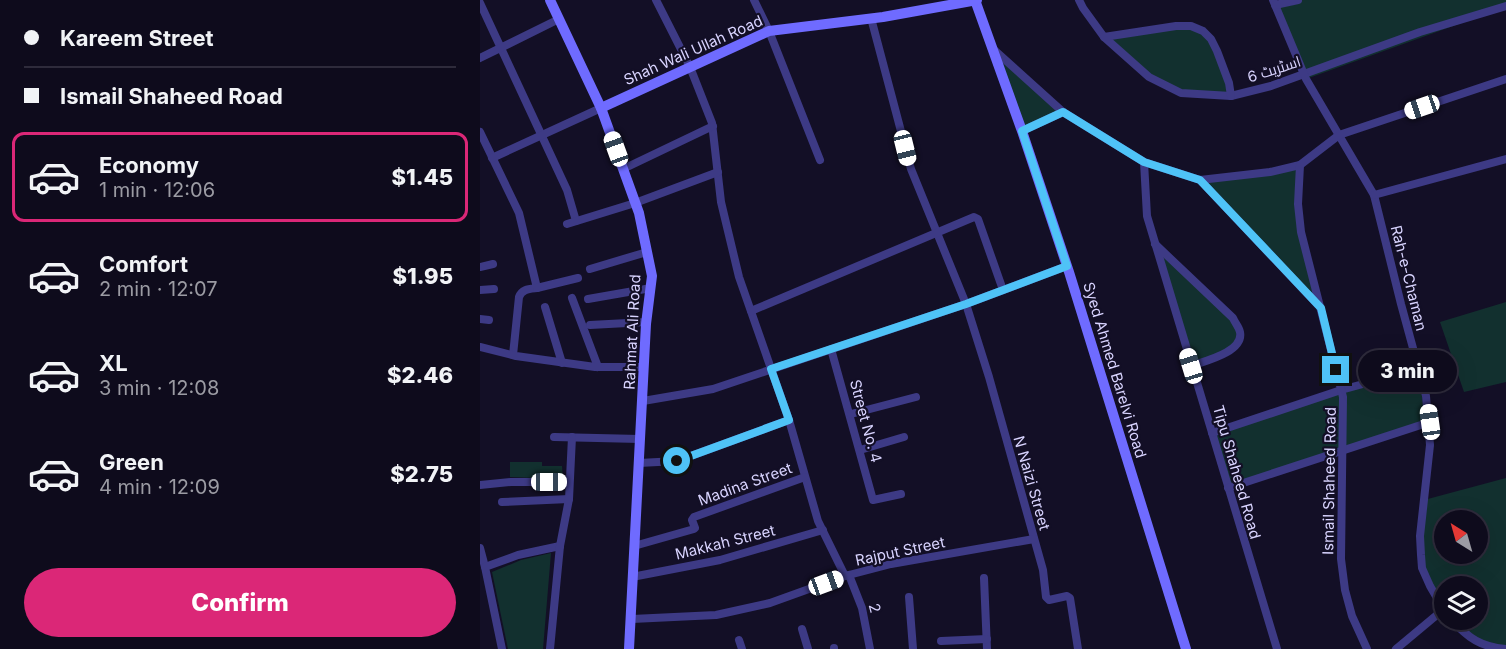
<!DOCTYPE html>
<html lang="en">
<head>
<meta charset="utf-8">
<style>
	body { margin:0; font-family:Inter,Cairo,sans-serif; background:#1c1929; color:#f1f3f6; height:100vh; display:flex; flex-direction:column; font-size:22px; white-space:nowrap }
	* { box-sizing:border-box; margin:0 }
	p { font-size:20px; color:#9b9ba3 }
	.icon { flex:none; width:33px; height:33px; fill:none; stroke:currentColor; stroke-width:2; stroke-linecap:round; stroke-linejoin:round }
	.map { position:relative; flex:1; overflow:hidden }
	.drawer { display:flex; flex-direction:column; background:#0e0b1c; width:480px }
	.drawer>* { flex:none }
	.guide { display:grid; align-content:center; height:132px; padding:0 24px; background:#0e0b1c }
	.needle { width:39px; rotate:323deg }
	.tools { position:absolute; left:954px; top:510px; display:grid; gap:12px }
	.tools a { display:grid; place-items:center; width:54px; height:54px; border-radius:50%; background:#0e0b1c; box-shadow:0 6px 24px #0002,0 0 0 2px #2e2b3b; font-size:30px }
	.end { position:absolute; width:27px; height:27px; margin:-14px; border:8px solid #4fc3f7; background:#111; box-shadow:0 0 0 3px #111 }
	.from { border-radius:50% }
	.bubble { position:absolute; height:42px; border-radius:21px; background:#0e0b1c; box-shadow:0 6px 24px #0002,0 0 0 2px #2e2b3b; font-size:20px; font-weight:800; line-height:42px; text-align:center }
	.car { position:absolute; width:18px; height:36px; margin:-18px -9px; border-radius:8px; box-shadow:0 0 4px 2px #0007; background:linear-gradient(#fff 24%,#345 0 40%,#fff 0 76%,#345 0 86%,#fff 0) }
	.guide b { display:flex; align-items:center; gap:21px; height:57px; font-size:22px }
	.guide b+b { border-top:2px solid #2e2b3b }
	.guide i { width:15px; height:15px; background:#f1f3f6 }
	ul { padding:0; list-style:none }
	li { display:flex; align-items:center; gap:18px; height:90px; margin:0 12px 9px; padding:0 12px; border:3px solid transparent; border-radius:12px }
	li div { flex:1 }
	li b { display:block; font-size:22px }
	li em { font-style:normal; font-weight:800 }
	li.active { border-color:#db2777 }
	li>.icon { width:54px; height:54px; stroke-width:1.5 }
	.primary-button { display:flex; gap:12px; margin-top:auto; padding:12px 24px }
	.primary-button a { flex:1; height:69px; border-radius:36px; background:#db2777; color:#fff; font-size:24px; font-weight:800; line-height:69px; text-align:center }
	main { display:flex; flex:1; min-height:0 }
	.map>svg:first-child { display:block }
</style>
</head>
<body>
<main>
<section class="drawer">
<div class="guide">
<b><i class="from"></i>Kareem Street</b>
<b><i></i>Ismail Shaheed Road</b>
</div>
<ul>
<li class="active"><svg class="icon" aria-label="car" viewBox="0 0 24 24"><path d="M5 17H2v-5l4-1 3-4h7l3 4 3 1v5h-3M9 17h6M6 11h13"/><circle cx="7" cy="17" r="2"/><circle cx="17" cy="17" r="2"/></svg><div><b>Economy</b><p>1 min · 12:06</p></div><em>$1.45</em></li>
<li><svg class="icon" aria-label="car" viewBox="0 0 24 24"><path d="M5 17H2v-5l4-1 3-4h7l3 4 3 1v5h-3M9 17h6M6 11h13"/><circle cx="7" cy="17" r="2"/><circle cx="17" cy="17" r="2"/></svg><div><b>Comfort</b><p>2 min · 12:07</p></div><em>$1.95</em></li>
<li><svg class="icon" aria-label="car" viewBox="0 0 24 24"><path d="M5 17H2v-5l4-1 3-4h7l3 4 3 1v5h-3M9 17h6M6 11h13"/><circle cx="7" cy="17" r="2"/><circle cx="17" cy="17" r="2"/></svg><div><b>XL</b><p>3 min · 12:08</p></div><em>$2.46</em></li>
<li><svg class="icon" aria-label="car" viewBox="0 0 24 24"><path d="M5 17H2v-5l4-1 3-4h7l3 4 3 1v5h-3M9 17h6M6 11h13"/><circle cx="7" cy="17" r="2"/><circle cx="17" cy="17" r="2"/></svg><div><b>Green</b><p>4 min · 12:09</p></div><em>$2.75</em></li>
</ul>
<div class="primary-button"><a>Confirm</a></div>
</section>
<div class="map">
<svg width="1026" height="649" viewBox="0 0 1026 649">
	<rect width="100%" height="100%" fill="#130f26"/>
	<g fill="#12302f" fill-rule="evenodd">
		<path d="M818,0H1026V7L826,79L795,5Z"/>
		<path d="M711,26L731,39L751,96L701,93L669,77L624,37Z"/>
		<path d="M511,46L583,112L542,131Z"/>
		<path d="M822,163L818,204L841,308L720,180Z"/>
		<path d="M675,244L753,318L760,331L755,347L711,366Z"/>
		<path d="M1026,302V382L984,392L960,322Z"/>
		<path d="M938,369L946,425L748,488L732,433Z"/>
		<path d="M30,462H62V466H82L83,479L30,477Z"/>
		<path d="M1026,478V646L995,639L973,620H998V586H964V609L944,571V500ZM964,520H998V554H964Z"/>
		<path d="M71,553L63,649H28L12,572L41,560Z"/>
	</g>
	<g fill="none" stroke-linecap="round" stroke-linejoin="round">
		<g stroke="#3d3a85" stroke-width="8">
			<path d="M176,0L210,67L232,123L241,202L259,277L309,420L338,521L365,576"/>
			<path d="M274,0L289,31L340,160"/>
			<path d="M599,0L603,8L624,37L669,77L701,93L751,96L791,86L940,32L1026,6"/>
			<path d="M793,0L826,79L894,195L921,304L946,396L950,445L940,536L941,555L942,568L950,586L964,610"/>
			<path d="M0,3L87,190L96,221"/>
			<path d="M795,5L818,0"/>
			<path d="M391,18L431,169L486,304L509,377L563,570L566,597L569,600L587,596L590,598L598,649"/>
			<path d="M624,37L696,26H711L723,31L731,39L737,51L749,83L751,96"/>
			<path d="M512,48L583,112L664,162L720,180L790,172L820,165"/>
			<path d="M0,58L79,19"/>
			<path d="M542,131L583,112"/>
			<path d="M0,132L39,213L57,288C49,289 42,289 39,297L33,355"/>
			<path d="M12,158L121,108"/>
			<path d="M664,162L667,216L797,649"/>
			<path d="M143,169L233,126"/>
			<path d="M720,180L838,305"/>
			<path d="M894,195L1026,159"/>
			<path d="M87,224L155,203L238,172"/>
			<path d="M675,244L753,318C755,323 759,327 760,332C764,352 725,361 711,366"/>
			<path d="M0,267L13,264"/>
			<path d="M110,269L167,252"/>
			<path d="M57,288L98,278"/>
			<path d="M0,290L14,289"/>
			<path d="M92,298L118,367"/>
			<path d="M108,299L171,288"/>
			<path d="M65,307L82,363"/>
			<path d="M271,311L494,217L498,219L523,290"/>
			<path d="M0,319L9,320"/>
			<path d="M110,325L166,322"/>
			<path d="M0,347L36,356L115,367H164"/>
			<path d="M351,349L393,500L421,494"/>
			<path d="M163,401L233,389L486,304L587,266"/>
			<path d="M371,414L436,397"/>
			<path d="M732,433L861,390L938,369"/>
			<path d="M74,437L160,439"/>
			<path d="M380,450L424,437"/>
			<path d="M159,463L197,461L309,420"/>
			<path d="M0,485L31,482H89"/>
			<path d="M748,488L950,422"/>
			<path d="M22,502L89,499"/>
			<path d="M154,546L214,529L215,528L212,520L214,517L325,477"/>
			<path d="M0,548L5,567"/>
			<path d="M369,575L382,608L390,649"/>
			<path d="M152,577L240,560L343,530"/>
			<path d="M504,578L507,649"/>
			<path d="M429,597L433,649"/>
			<path d="M152,619L236,615L290,603L365,576L411,564L554,539"/>
			<path d="M972,620C988,638 1001,647 1026,649"/>
			<path d="M322,629L328,649"/>
			<path d="M259,640L262,649"/>
			<path d="M461,641L507,639"/>
			<path d="M354,648V649"/>
			<path d="M22,649L5,567L38,555L80,546"/>
			<path d="M70,649L80,546L89,499L92,437"/>
			<path d="M887,649L872,616L865,590L861,559L863,397L821,232L818,204L820,165L859,135L1026,79"/>
			<path d="M916,649L964,609"/>
		</g>
		<g stroke="#6f6bff" stroke-width="10">
			<path d="M70,0L121,108L159,213L172,276L166,324L149,649"/>
			<path d="M495,0L542,131L589,272L706,649"/>
			<path d="M121,108L289,31L403,17L497,0"/>
		</g>
	</g>
	<g fill="none" stroke-linecap="round" stroke-linejoin="round">
		<path stroke="#4fc3f7" stroke-width="8" d="M197,461L309,420L291,369L486,304L587,266L542,131L583,112L664,162L720,180L841,308L856,370"/>
	</g>
	<g text-anchor="middle" dominant-baseline="central" stroke-width="4.5" stroke-linejoin="round" paint-order="stroke">
		<g font-size="15" fill="#d9d4ff" stroke="#130f26">
			<text transform="translate(213 50) rotate(-24)">Shah Wali Ullah Road</text>
			<text transform="translate(794 69) rotate(-18)">اسٹریٹ 6</text>
			<text transform="translate(929 278) rotate(76)">Rah-e-Chaman</text>
			<text transform="translate(152 332) rotate(-87)">Rahmat Ali Road</text>
			<text transform="translate(635 370) rotate(73)">Syed Ahmed Barelvi Road</text>
			<text transform="translate(386 421) rotate(75)">Street No. 4</text>
			<text transform="translate(757 472) rotate(74)">Tipu Shaheed Road</text>
			<text transform="translate(849 481) rotate(-89)">Ismail Shaheed Road</text>
			<text transform="translate(552 483) rotate(74)">N Naizi Street</text>
			<text transform="translate(265 484) rotate(-20)">Madina Street</text>
			<text transform="translate(245 542) rotate(-14)">Makkah Street</text>
			<text transform="translate(420 551) rotate(-12)">Rajput Street</text>
			<text transform="translate(395 608) rotate(75)">2</text>
		</g>
	</g>
</svg>
<div class="tools">
<a><svg class="needle" viewBox="-14 -14 28 28"><path d="M0-13l5 13h-10z" fill="#e53935"/><path d="M0 13l5-13h-10z" fill="#9b9ba3"/></svg></a>
<a><svg class="icon" aria-label="layers" viewBox="0 0 24 24"><path d="M12 4l9 5-9 5-9-5zM3 14l9 5 9-5"/></svg></a>
</div>
<i class="end from" style="left:197px;top:461px"></i>
<i class="end" style="left:856px;top:370px"></i>
<div class="bubble" style="left:878px;top:350px;width:99px">3 min</div>
<i class="car" style="left:942px;top:107px;rotate:251deg"></i>
<i class="car" style="left:425px;top:148px;rotate:166deg"></i>
<i class="car" style="left:136px;top:149px;rotate:340deg"></i>
<i class="car" style="left:711px;top:366px;rotate:343deg"></i>
<i class="car" style="left:950px;top:422px;rotate:352deg"></i>
<i class="car" style="left:69px;top:482px;rotate:90deg"></i>
<i class="car" style="left:346px;top:583px;rotate:70deg"></i>
</div>
</main>
</body>
</html>
